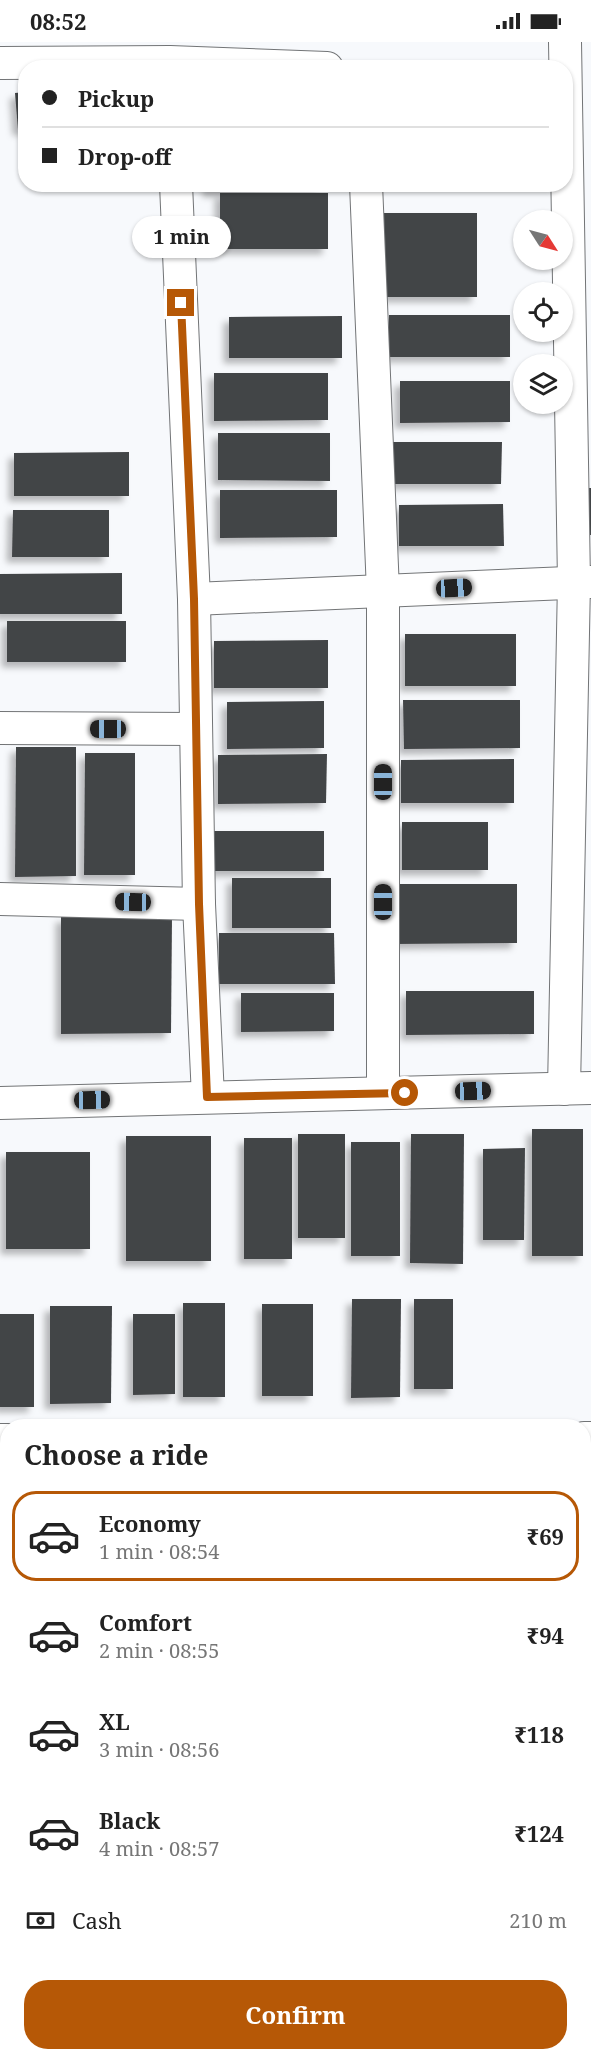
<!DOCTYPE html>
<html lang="en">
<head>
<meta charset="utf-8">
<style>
	body { margin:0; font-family:"Noto Serif",serif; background:#f6f6f6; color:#222; height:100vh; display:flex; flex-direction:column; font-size:22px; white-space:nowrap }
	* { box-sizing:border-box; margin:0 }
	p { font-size:20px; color:#767676 }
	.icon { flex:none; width:33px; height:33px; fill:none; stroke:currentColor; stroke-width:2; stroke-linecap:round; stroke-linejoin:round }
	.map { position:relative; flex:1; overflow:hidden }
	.panel { position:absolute; left:0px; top:1377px; width:591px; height:642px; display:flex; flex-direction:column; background:#fff; border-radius:24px 24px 0 0; box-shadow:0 2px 4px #0004 }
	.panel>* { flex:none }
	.hud { position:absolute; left:18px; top:18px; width:555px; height:132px; border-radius:24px; box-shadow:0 2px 4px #0004; display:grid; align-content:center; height:132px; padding:0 24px; background:#fff }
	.needle { width:39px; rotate:126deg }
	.controls { position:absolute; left:513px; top:168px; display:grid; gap:12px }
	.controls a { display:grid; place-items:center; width:60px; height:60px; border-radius:50%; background:#fff; box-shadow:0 2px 4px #0004; font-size:30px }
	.end { position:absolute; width:27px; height:27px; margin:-14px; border:8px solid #b65806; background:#fff; box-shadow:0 0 0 3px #fff }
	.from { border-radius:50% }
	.bubble { position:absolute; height:42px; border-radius:21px; background:#fff; box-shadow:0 2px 4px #0004; font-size:20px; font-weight:700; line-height:42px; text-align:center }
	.car { position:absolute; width:18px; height:36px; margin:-18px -9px; border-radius:8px; box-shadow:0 0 4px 2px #0007; background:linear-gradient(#222 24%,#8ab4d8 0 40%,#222 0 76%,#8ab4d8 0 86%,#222 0) }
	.hud b { display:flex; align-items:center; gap:21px; height:57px; font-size:22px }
	.hud b+b { border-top:2px solid #e0e0e0 }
	.hud i { width:15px; height:15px; background:#222 }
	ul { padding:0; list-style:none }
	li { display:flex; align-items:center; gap:18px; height:90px; margin:0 12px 9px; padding:0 12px; border:3px solid transparent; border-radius:24px }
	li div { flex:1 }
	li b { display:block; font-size:22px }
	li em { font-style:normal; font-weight:700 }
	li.current { border-color:#b65806 }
	li>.icon { width:54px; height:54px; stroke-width:1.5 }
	h2 { padding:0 24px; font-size:27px; line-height:72px }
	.pay { display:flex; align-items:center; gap:15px; height:66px; padding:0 24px; font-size:22px }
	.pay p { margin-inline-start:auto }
	.button { display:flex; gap:12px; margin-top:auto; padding:12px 24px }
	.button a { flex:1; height:69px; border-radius:24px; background:#b65806; color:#fff; font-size:24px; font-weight:700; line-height:69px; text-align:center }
	.status { display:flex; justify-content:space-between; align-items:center; height:42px; padding:0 30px; background:#fff; direction:ltr }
	.status svg { height:16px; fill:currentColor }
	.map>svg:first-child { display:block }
</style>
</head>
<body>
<div class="status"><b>08:52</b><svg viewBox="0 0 49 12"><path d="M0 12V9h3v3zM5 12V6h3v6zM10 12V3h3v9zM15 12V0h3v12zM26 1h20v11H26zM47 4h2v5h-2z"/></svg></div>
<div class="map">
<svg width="591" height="2019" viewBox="0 0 591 2019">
	<defs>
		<filter id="shadow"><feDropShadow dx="-5.5" dy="5.5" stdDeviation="3" flood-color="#0004"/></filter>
	</defs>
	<rect width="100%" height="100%" fill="#f7f9fc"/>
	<g fill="#434547" filter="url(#shadow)">
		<path d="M26,50V88H18L15,51Z"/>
		<path d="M208,142H322V144L208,150Z"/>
		<rect x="220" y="151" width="108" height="56"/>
		<path d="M378,171H477V255H377Z"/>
		<rect x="389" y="273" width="121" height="42"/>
		<path d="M342,274V316H229V275Z"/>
		<path d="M214,331H328V378L214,379Z"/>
		<path d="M400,339H510V380L400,381Z"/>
		<path d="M218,391H330V439L218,438Z"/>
		<path d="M392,400H502L501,442H392Z"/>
		<path d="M129,410V454H14V411Z"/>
		<path d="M581,446H591V493H580Z"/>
		<path d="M220,448H337V495L220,496Z"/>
		<path d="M503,462L504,504H399V463Z"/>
		<path d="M13,468H109V515H12Z"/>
		<path d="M122,531V572H0V532Z"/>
		<rect x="7" y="579" width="119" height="41"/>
		<rect x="405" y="592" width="111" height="52"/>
		<path d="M328,598V646H214V599Z"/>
		<path d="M403,658H520V706L404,707Z"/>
		<path d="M324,659V706L227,707V660Z"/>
		<path d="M16,705H76V834L15,835Z"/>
		<path d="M85,711H135V833H84Z"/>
		<path d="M327,712L326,761L218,762V713Z"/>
		<path d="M514,717V761H401V718Z"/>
		<rect x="402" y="780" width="86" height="48"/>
		<rect x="212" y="789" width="112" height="40"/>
		<rect x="232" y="836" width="99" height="50"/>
		<path d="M394,842H517V901L394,902Z"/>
		<path d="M61,875H172L171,991L61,992Z"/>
		<path d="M219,891H334L335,942H219Z"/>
		<path d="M406,949H534V992L406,993Z"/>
		<path d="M241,951H334V989L241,990Z"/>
		<rect x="532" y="1087" width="51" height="127"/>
		<rect x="298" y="1092" width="47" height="104"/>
		<path d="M411,1092H464L463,1222L410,1221Z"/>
		<rect x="126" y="1094" width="85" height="125"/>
		<rect x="244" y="1096" width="48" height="121"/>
		<rect x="351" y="1100" width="49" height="114"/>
		<path d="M525,1106L524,1198H483V1107Z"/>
		<rect x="6" y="1110" width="84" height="97"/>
		<path d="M352,1257H401L400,1355L351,1356Z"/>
		<rect x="414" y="1257" width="39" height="90"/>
		<rect x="183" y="1261" width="42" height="94"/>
		<rect x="262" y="1262" width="51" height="92"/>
		<path d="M50,1264H112L111,1361L50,1362Z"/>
		<rect x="0" y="1272" width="34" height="93"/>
		<path d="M133,1272H175V1352L133,1353Z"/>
		<path d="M442,2014V2019H400V2015Z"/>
		<rect x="456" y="2016" width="50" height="3"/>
	</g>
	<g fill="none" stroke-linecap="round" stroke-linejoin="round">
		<g stroke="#727476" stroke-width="34">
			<g id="minor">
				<path d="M0,21L170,20L327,26"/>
				<path d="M176,142L194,557L199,862L208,1055"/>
				<path d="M366,142L383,549V1051"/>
				<path d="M194,557L591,540"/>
				<path d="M0,686L195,687"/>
				<path d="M0,857L199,862"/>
				<path d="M564,1047L574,540L565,0"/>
				<path d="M0,1061L591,1046"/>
				<path d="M584,1396H591"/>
				<path d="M0,1398H8"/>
				<path d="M0,1544L2,2019"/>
				<path d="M584,1815H591"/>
				<path d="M206,2012V2019"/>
			</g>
		</g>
		<use href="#minor" stroke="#fff" stroke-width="32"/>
	</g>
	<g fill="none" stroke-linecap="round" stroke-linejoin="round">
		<path stroke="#b65806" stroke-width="8" d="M181,261L194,557L199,862L207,1055L405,1051"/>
	</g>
</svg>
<div class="controls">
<a><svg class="needle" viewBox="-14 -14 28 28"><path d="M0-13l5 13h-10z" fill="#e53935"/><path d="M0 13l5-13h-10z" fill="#767676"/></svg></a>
<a><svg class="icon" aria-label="locate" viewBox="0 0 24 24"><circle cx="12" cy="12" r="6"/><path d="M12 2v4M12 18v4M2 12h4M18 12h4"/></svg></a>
<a><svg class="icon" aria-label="layers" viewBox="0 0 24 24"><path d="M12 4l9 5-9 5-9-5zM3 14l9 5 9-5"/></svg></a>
</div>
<i class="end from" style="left:405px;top:1051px"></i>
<i class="end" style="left:181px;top:261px"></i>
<div class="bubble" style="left:132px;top:174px;width:99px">1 min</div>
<i class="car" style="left:454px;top:546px;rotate:87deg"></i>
<i class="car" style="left:108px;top:687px;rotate:270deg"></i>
<i class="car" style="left:383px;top:740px;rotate:0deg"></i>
<i class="car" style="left:133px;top:860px;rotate:271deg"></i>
<i class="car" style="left:383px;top:860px;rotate:0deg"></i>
<i class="car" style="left:473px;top:1049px;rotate:88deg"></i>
<i class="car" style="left:92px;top:1058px;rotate:89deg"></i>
<div class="hud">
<b><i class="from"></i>Pickup</b>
<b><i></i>Drop-off</b>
</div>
<section class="panel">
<h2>Choose a ride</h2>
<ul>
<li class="current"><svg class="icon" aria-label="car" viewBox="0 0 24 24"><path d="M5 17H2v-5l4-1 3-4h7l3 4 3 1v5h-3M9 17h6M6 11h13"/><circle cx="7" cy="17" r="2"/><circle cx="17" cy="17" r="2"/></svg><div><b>Economy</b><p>1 min · 08:54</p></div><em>₹69</em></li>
<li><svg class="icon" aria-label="car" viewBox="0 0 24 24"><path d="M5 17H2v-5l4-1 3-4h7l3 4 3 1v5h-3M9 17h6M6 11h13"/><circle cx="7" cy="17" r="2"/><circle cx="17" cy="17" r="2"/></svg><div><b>Comfort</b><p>2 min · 08:55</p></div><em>₹94</em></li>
<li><svg class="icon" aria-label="car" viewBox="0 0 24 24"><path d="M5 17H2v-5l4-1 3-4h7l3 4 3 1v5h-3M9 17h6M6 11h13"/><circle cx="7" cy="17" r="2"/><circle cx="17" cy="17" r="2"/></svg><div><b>XL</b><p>3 min · 08:56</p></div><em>₹118</em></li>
<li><svg class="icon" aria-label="car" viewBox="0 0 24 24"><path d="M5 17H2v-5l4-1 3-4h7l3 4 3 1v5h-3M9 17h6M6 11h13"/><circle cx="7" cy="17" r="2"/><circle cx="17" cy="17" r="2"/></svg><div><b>Black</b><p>4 min · 08:57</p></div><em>₹124</em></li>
</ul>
<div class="pay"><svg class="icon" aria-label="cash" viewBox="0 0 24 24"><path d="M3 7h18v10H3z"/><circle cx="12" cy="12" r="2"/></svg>Cash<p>210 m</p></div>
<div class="button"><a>Confirm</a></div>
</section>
</div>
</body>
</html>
